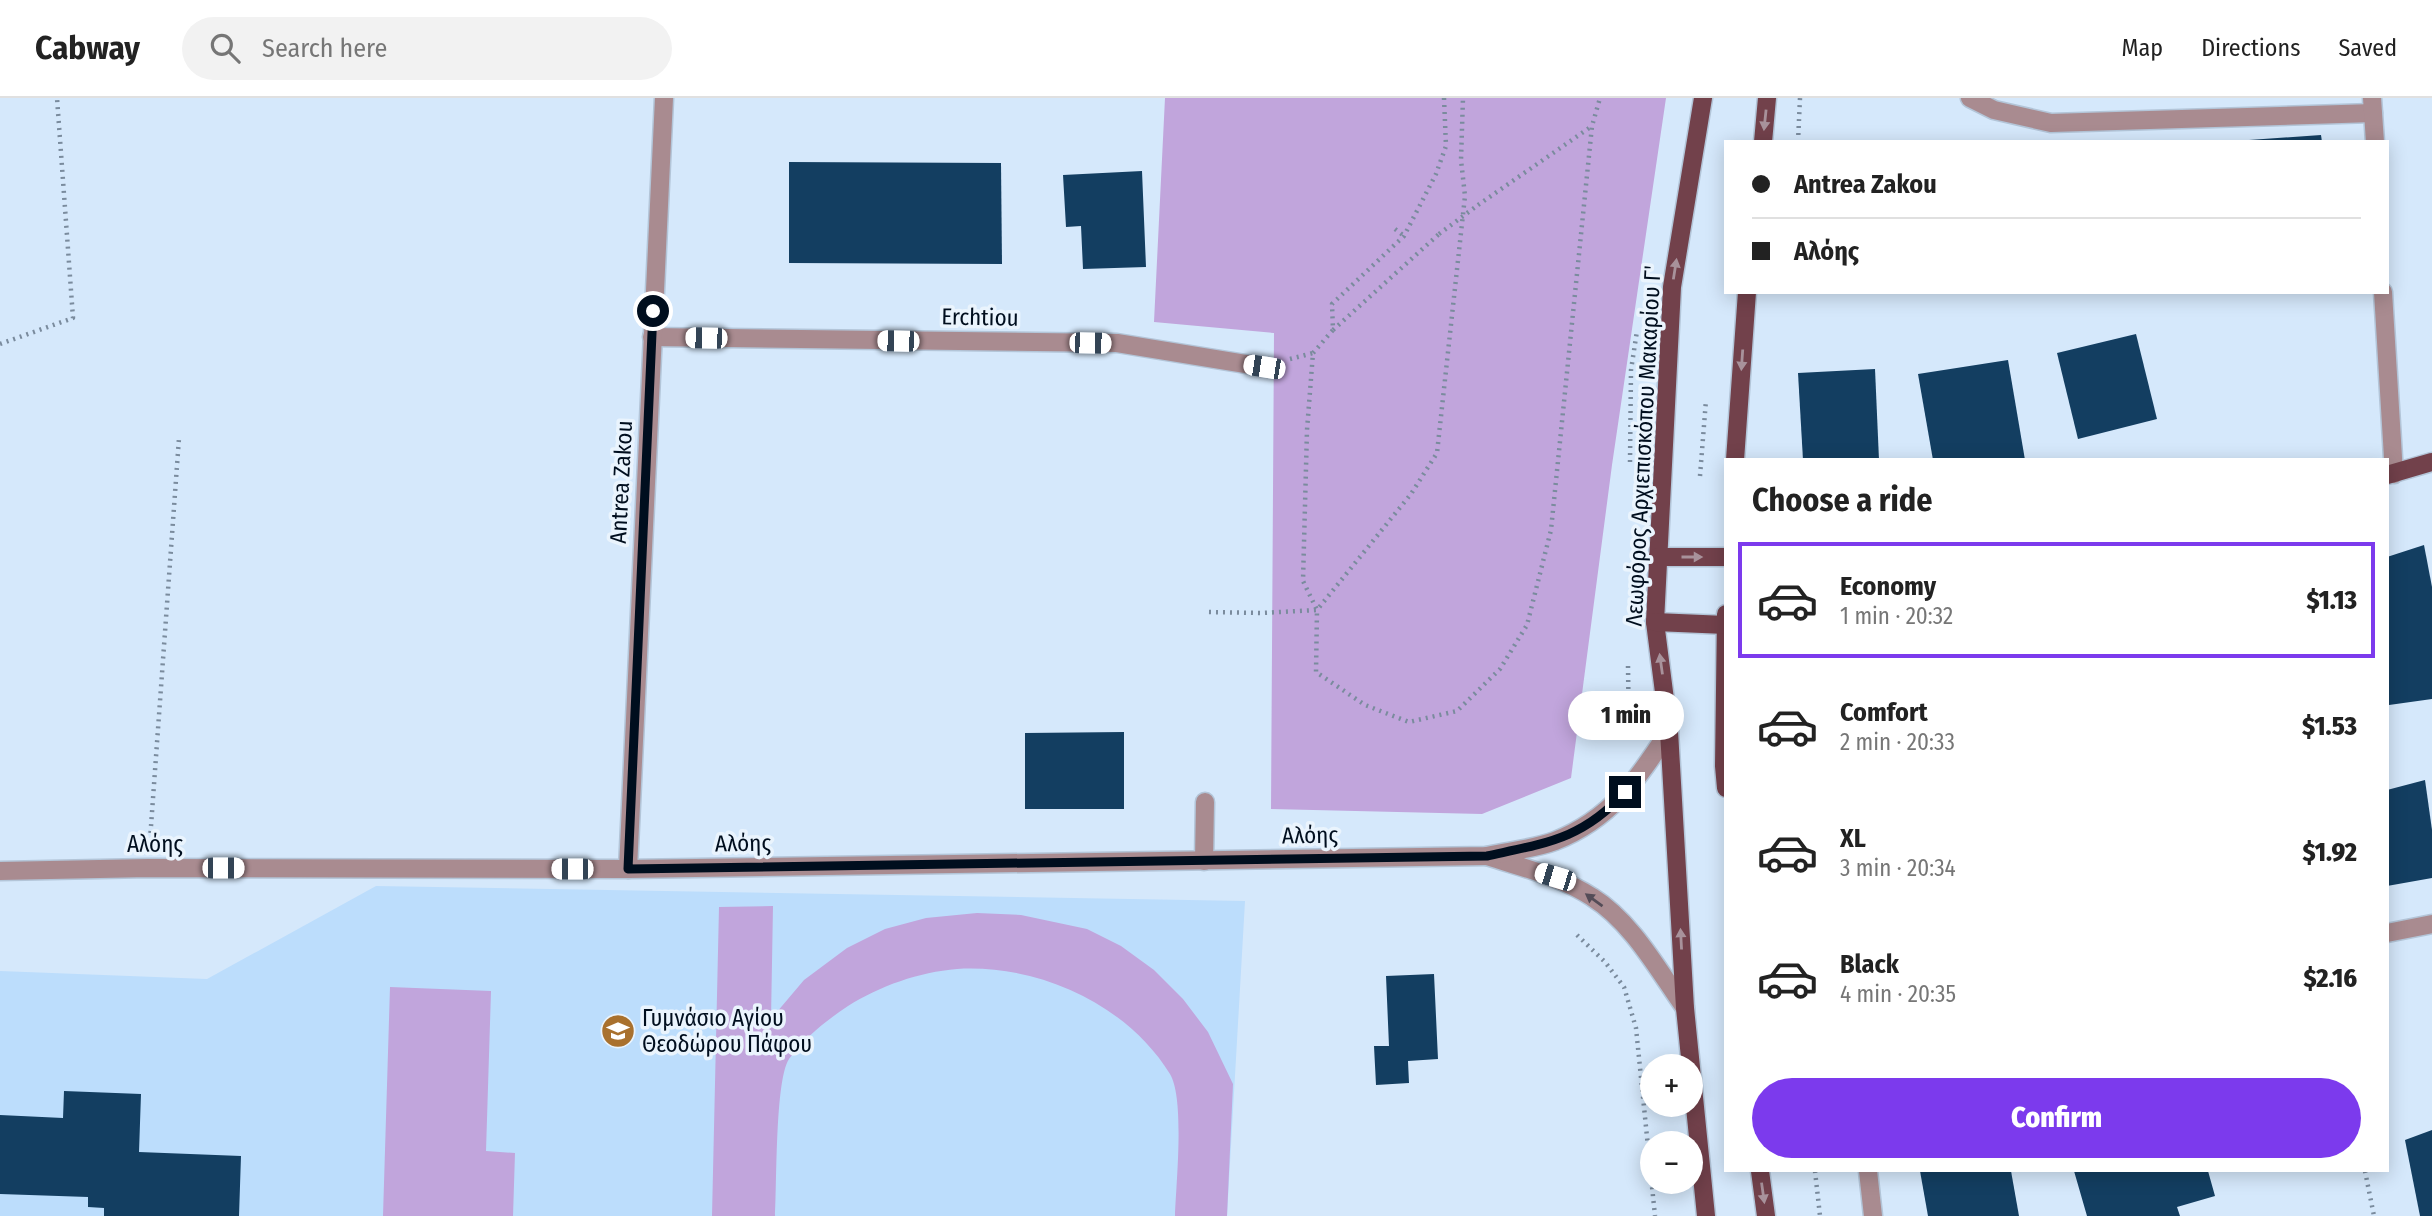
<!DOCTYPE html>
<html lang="en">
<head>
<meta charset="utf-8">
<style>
	body { margin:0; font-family:"Fira Sans Condensed",sans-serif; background:#f2f2f2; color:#222; height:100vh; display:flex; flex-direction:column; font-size:26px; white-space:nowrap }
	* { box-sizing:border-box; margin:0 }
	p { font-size:23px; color:#767676 }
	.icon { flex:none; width:38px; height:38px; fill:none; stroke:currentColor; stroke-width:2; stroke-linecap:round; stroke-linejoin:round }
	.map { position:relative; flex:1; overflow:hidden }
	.sheet { position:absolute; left:1724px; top:360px; width:665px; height:714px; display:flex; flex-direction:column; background:#fff; border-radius:0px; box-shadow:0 4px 18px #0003 }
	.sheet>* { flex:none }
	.banner { position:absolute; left:1724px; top:42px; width:665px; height:154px; border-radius:0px; box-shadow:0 4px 18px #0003; display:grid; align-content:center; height:154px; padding:0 28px; background:#fff }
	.fabs { position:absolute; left:1640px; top:956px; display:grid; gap:14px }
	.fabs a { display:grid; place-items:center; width:63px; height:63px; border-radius:50%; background:#fff; box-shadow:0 4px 18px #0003; font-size:35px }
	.end { position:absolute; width:32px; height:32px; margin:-16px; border:9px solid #000e1e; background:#fff; box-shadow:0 0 0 4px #fff }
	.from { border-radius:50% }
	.bubble { position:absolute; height:49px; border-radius:24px; background:#fff; box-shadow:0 4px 18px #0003; font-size:23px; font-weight:800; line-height:49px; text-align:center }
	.car { position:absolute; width:21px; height:42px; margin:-21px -10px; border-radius:9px; box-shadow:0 0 5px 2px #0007; background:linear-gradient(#fff 24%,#345 0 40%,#fff 0 76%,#345 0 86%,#fff 0) }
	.banner b { display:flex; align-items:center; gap:24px; height:66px; font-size:26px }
	.banner b+b { border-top:2px solid #e0e0e0 }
	.banner i { width:18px; height:18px; background:#222 }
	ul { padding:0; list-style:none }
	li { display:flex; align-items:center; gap:21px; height:116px; margin:0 14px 10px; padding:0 14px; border:4px solid transparent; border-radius:0px }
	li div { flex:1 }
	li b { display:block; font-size:26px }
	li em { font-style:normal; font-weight:800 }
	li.current { border-color:#7c3aed }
	li>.icon { width:63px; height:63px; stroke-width:1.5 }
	h2 { padding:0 28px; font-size:32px; line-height:84px }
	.button { display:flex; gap:14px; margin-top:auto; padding:14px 28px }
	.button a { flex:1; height:80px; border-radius:42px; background:#7c3aed; color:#fff; font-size:28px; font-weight:800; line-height:80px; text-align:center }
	header { display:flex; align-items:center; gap:42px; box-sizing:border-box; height:98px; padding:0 35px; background:#fff; border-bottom:2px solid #e0e0e0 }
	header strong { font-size:33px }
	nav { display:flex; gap:38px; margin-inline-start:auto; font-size:24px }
	.search { width:490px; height:63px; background:#f2f2f2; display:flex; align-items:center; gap:18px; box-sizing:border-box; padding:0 24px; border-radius:38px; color:#767676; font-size:26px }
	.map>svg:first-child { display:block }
</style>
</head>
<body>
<header>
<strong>Cabway</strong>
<div class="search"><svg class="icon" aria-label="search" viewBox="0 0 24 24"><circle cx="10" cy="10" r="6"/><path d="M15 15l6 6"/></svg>Search here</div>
<nav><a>Map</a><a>Directions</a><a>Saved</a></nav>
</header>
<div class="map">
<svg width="2432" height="1118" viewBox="0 0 2432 1118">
	<rect width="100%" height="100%" fill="#d5e8fb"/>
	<path fill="#bcddfc" d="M376,788L1245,803L1227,1118H0V873L207,881Z"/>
	<g fill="#c1a5dc">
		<path d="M1165,0H1666L1612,367L1571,680L1482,716L1271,711L1274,235L1154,224Z"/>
		<path d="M773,808L771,921L804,882L847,850L885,831L926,820L977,815L1021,817L1087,831L1121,848L1154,872L1183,901L1208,934L1233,986L1227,1118H1175C1176,1086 1185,1001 1170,976C1127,906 1038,866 957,871C919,874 880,888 848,908C827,922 804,940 789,961C775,982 777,1087 775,1118H712L719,809Z"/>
		<path d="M390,889L491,893L486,1053L515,1055L513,1118H383Z"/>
	</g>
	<g fill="#133e61">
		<path d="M2321,37L2322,44H2249V42Z"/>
		<path d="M789,64L1001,65L1002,166L789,165Z"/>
		<path d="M1142,73L1146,169L1083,171L1081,128L1066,129L1063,77Z"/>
		<path d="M2136,236L2157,321L2078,341L2057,255Z"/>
		<path d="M2008,262L2025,362H1933L1918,276Z"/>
		<path d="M1875,271L1879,362H1803L1798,275Z"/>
		<path d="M2424,447L2432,489V601L2389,607L2387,600V459Z"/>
		<path d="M1124,634V711H1025V635Z"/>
		<path d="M2425,682L2432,732V780L2387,788V692Z"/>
		<path d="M1434,876L1438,961L1408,963L1409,985L1376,987L1374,948H1389L1386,878Z"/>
		<path d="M64,993L141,996L139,1054L241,1058L239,1118H104V1110L88,1109V1099L0,1096V1017L63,1020Z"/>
		<path d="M2432,1032V1118H2420L2405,1042Z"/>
		<path d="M1920,1073H2011L2019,1118H1928Z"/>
		<path d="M2074,1073H2208L2215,1098L2177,1109L2180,1118H2087Z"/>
	</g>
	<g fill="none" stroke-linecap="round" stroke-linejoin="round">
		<g stroke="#b3c5d8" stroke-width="21">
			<g id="minor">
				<path d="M1970,0L1994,12L2051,25L2373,15"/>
				<path d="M2372,0L2375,44"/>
				<path d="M2383,194L2394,376"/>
				<path d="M652,239L1117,245L1264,269"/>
				<path d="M1487,758C1523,770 1560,778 1592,799C1632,824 1658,872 1685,910"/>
				<path d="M1204,763L1205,704"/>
				<path d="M628,771L664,0"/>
				<path d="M0,773L149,770L628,771L1487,758C1509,753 1534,751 1555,743C1611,721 1638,681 1669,633"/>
				<path d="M2387,835L2432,826"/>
				<path d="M1868,1073L1873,1118"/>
			</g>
		</g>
		<g stroke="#b3c5d8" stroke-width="21">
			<g id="major">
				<path d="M1703,0L1672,189L1655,524L1669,633L1685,910L1706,1118"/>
				<path d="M1763,44L1767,0"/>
				<path d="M1735,362L1747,194"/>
				<path d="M2387,377L2432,364"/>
				<path d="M1658,459H1726"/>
				<path d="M1726,516L1724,668L1726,690"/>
				<path d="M1655,524L1726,527"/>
				<path d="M1760,1073L1766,1118"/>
			</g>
		</g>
		<g stroke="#7a8b9d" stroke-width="4.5" stroke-dasharray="2 5" stroke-linecap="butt">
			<path d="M1444,0L1446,48L1436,76L1404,138L1332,206L1333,232L1313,255L1307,332L1303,483L1317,512L1316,574L1365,607L1409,624L1457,613L1500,571L1527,527L1551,432L1592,28L1600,0"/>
			<path d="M1798,44L1800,0"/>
			<path d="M1478,107L1592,28"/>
			<path d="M1395,131L1404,138"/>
			<path d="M1333,232L1439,136"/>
			<path d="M0,246L73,220L57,0"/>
			<path d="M1290,261L1313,255"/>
			<path d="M1630,364L1631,272L1637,233"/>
			<path d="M1700,378L1706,302"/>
			<path d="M1209,514L1262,515L1317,512L1411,396L1437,355L1465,98L1461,62L1463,0"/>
			<path d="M1628,568L1629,637"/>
			<path d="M150,742L179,340"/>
			<path d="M1577,837L1605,864L1624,889L1636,930L1655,1118"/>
			<path d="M1815,1073L1820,1118"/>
			<path d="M2365,1073L2374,1118"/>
		</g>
		<use href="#minor" stroke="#a98b90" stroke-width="18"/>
		<use href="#major" stroke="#72414b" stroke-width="18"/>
		<path stroke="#7a8b9d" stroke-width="4.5" stroke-dasharray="2 5" stroke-linecap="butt" d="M1439,136L1478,107"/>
	</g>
	<defs><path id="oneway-solid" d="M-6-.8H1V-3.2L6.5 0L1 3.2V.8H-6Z" transform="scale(1.75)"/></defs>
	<g fill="#a8929b">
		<use href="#oneway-solid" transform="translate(1765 22) rotate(96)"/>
		<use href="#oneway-solid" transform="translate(1675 171) rotate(-81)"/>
		<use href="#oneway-solid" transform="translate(1742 262) rotate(94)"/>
		<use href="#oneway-solid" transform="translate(1692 459)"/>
		<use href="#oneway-solid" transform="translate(1661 566) rotate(-98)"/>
		<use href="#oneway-solid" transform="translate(1681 841) rotate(-93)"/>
		<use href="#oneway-solid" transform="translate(1763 1095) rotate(82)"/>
	</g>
	<use fill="#544c57" href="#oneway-solid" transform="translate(1594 802) rotate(-144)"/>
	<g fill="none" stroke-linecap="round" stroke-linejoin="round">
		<path stroke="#000e1e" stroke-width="9" d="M653,213L628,771L1487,758C1546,745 1583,741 1625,694"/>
	</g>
	<defs>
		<g id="school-disc" transform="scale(1.75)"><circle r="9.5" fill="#a9712e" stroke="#eaf4fd"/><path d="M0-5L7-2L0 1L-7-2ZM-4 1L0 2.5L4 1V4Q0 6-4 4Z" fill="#fff"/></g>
	</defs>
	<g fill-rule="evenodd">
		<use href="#school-disc" x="618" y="933"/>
	</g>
	<g text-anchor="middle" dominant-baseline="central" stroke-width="7" stroke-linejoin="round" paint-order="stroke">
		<g font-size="23" fill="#000e1e" stroke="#eaf4fd">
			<text transform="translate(980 219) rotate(1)">Erchtiou</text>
			<text transform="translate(1643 348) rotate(-87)">Λεωφόρος Αρχιεπισκόπου Μακαρίου Γ'</text>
			<text transform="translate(621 384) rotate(-87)">Antrea Zakou</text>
			<text transform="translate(1310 737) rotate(-1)">Αλόης</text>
			<text transform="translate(743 745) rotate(-1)">Αλόης</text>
			<text x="155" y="746">Αλόης</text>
		</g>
		<g font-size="23" fill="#000e1e" stroke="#eaf4fd" text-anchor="start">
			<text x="642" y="920">Γυμνάσιο Αγίου<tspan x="642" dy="26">Θεοδώρου Πάφου</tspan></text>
		</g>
	</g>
</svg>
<div class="fabs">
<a>+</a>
<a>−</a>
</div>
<i class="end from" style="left:653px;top:213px"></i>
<i class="end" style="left:1625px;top:694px"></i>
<div class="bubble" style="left:1568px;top:593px;width:116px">1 min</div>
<i class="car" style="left:706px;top:240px;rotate:271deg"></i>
<i class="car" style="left:898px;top:243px;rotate:271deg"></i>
<i class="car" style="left:1090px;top:245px;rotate:91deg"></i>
<i class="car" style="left:1264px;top:269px;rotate:279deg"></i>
<i class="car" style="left:223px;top:770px;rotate:90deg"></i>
<i class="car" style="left:572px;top:771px;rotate:270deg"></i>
<i class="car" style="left:1555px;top:779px;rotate:287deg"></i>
<div class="banner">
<b><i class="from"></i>Antrea Zakou</b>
<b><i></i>Αλόης</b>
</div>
<section class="sheet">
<h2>Choose a ride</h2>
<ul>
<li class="current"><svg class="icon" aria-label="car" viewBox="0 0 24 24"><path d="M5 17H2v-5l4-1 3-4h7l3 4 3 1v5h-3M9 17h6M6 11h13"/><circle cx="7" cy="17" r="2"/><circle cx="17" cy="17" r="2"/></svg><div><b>Economy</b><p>1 min · 20:32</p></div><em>$1.13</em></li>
<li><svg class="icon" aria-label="car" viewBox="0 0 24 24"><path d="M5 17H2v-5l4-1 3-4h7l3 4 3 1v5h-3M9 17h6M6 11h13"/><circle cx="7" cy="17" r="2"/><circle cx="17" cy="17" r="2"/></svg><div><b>Comfort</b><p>2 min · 20:33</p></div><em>$1.53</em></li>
<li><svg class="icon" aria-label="car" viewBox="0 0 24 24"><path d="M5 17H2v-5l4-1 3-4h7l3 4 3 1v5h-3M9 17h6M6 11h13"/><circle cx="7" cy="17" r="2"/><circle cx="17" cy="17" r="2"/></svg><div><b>XL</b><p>3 min · 20:34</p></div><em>$1.92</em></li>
<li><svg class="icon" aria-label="car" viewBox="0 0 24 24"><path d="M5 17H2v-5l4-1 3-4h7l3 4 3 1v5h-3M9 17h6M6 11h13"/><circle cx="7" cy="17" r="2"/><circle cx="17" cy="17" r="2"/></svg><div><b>Black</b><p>4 min · 20:35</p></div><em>$2.16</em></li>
</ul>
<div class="button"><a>Confirm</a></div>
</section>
</div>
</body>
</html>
